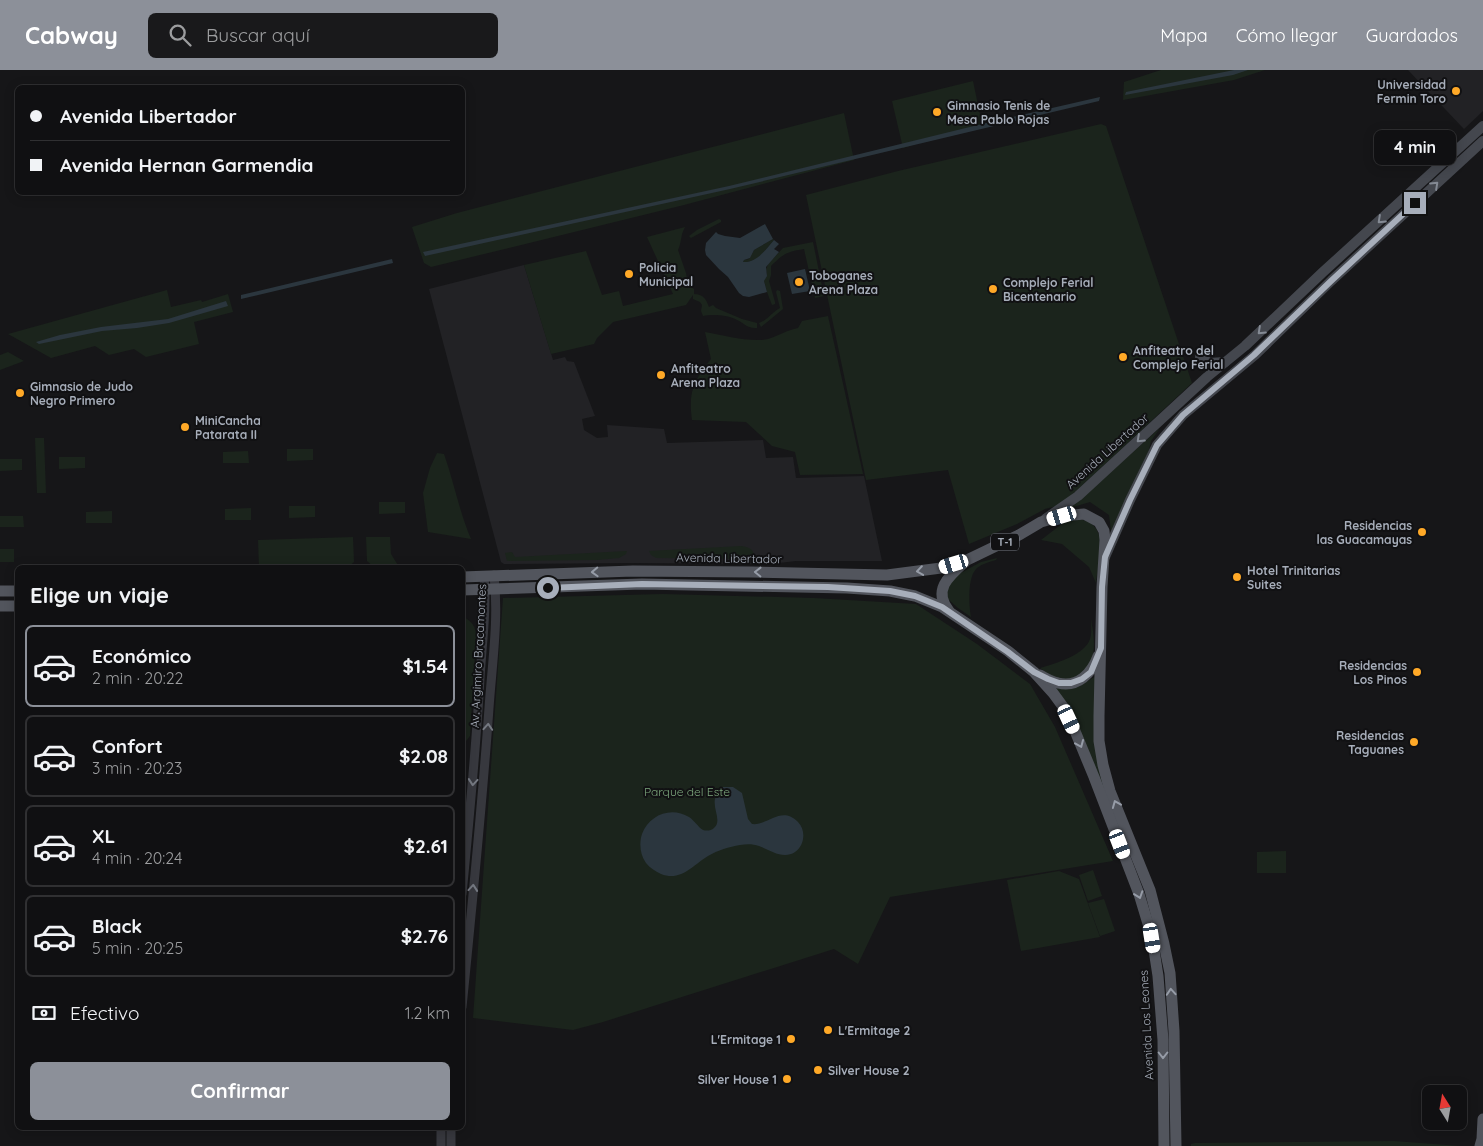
<!DOCTYPE html>
<html lang="es">
<head>
<meta charset="utf-8">
<style>
	body { margin:0; font-family:Quicksand,sans-serif; background:#19191b; color:#f1f3f6; height:100vh; display:flex; flex-direction:column; font-size:19px; white-space:nowrap }
	* { box-sizing:border-box; margin:0 }
	p { font-size:16px; color:#9c9d9f }
	.icon { flex:none; width:28px; height:28px; fill:none; stroke:currentColor; stroke-width:2; stroke-linecap:round; stroke-linejoin:round }
	.map { position:relative; flex:1; overflow:hidden }
	.side { position:absolute; left:15px; top:495px; width:450px; height:565px; display:flex; flex-direction:column; background:#101012; border-radius:8px; box-shadow:0 2px 12px #0003,0 0 0 1px #303032 }
	.side>* { flex:none }
	.guide { position:absolute; left:15px; top:15px; width:450px; height:110px; border-radius:8px; box-shadow:0 2px 12px #0003,0 0 0 1px #303032; display:grid; align-content:center; height:110px; padding:0 15px; background:#101012 }
	.needle { width:32px; rotate:349deg }
	.tools { position:absolute; left:1422px; top:1015px; display:grid; gap:10px }
	.tools a { display:grid; place-items:center; width:45px; height:45px; border-radius:8px; background:#101012; box-shadow:0 2px 12px #0003,0 0 0 1px #303032; font-size:25px }
	.end { position:absolute; width:22px; height:22px; margin:-11px; border:6px solid #a7aeba; background:#111; box-shadow:0 0 0 2px #111 }
	.from { border-radius:50% }
	.bubble { position:absolute; height:35px; border-radius:8px; background:#101012; box-shadow:0 2px 12px #0003,0 0 0 1px #303032; font-size:16px; font-weight:700; line-height:35px; text-align:center }
	.car { position:absolute; width:15px; height:30px; margin:-15px -8px; border-radius:6px; box-shadow:0 0 4px 1px #0007; background:linear-gradient(#fff 24%,#345 0 40%,#fff 0 76%,#345 0 86%,#fff 0) }
	.guide b { display:flex; align-items:center; gap:18px; height:48px; font-size:19px }
	.guide b+b { border-top:1px solid #303032 }
	.guide i { width:12px; height:12px; background:#f1f3f6 }
	ul { padding:0; list-style:none }
	li { display:flex; align-items:center; gap:15px; height:82px; margin:0 10px 8px; padding:0 5px; border:2px solid #303032; border-radius:8px }
	li div { flex:1 }
	li b { display:block; font-size:19px }
	li em { font-style:normal; font-weight:700 }
	li.selected { border-color:#8c9099 }
	li>.icon { width:45px; height:45px; stroke-width:1.5 }
	h2 { padding:0 15px; font-size:22px; line-height:60px }
	.pay { display:flex; align-items:center; gap:12px; height:55px; padding:0 15px; font-size:19px }
	.pay p { margin-inline-start:auto }
	.cta { display:flex; gap:10px; margin-top:auto; padding:10px 15px }
	.cta a { flex:1; height:58px; border-radius:8px; background:#8c9099; color:#fff; font-size:20px; font-weight:700; line-height:58px; text-align:center }
	header { display:flex; align-items:center; gap:30px; box-sizing:border-box; height:70px; padding:0 25px; background:#8c9099; color:#fff }
	header strong { font-size:24px }
	nav { display:flex; gap:28px; margin-inline-start:auto; font-size:18px }
	.search { width:350px; height:45px; background:#19191b; display:flex; align-items:center; gap:12px; box-sizing:border-box; padding:0 18px; border-radius:8px; color:#9c9d9f; font-size:19px }
	.map>svg:first-child { display:block }
</style>
</head>
<body>
<header>
<strong>Cabway</strong>
<div class="search"><svg class="icon" aria-label="search" viewBox="0 0 24 24"><circle cx="10" cy="10" r="6"/><path d="M15 15l6 6"/></svg>Buscar aquí</div>
<nav><a>Mapa</a><a>Cómo llegar</a><a>Guardados</a></nav>
</header>
<div class="map">
<svg width="1483" height="1076" viewBox="0 0 1483 1076">
	<rect width="100%" height="100%" fill="#161618"/>
	<g fill="#222225">
		<path d="M1408,0H1483V41L1464,59Z"/>
		<path d="M524,195L553,290L565,287L567,291L574,292L595,346L582,349L584,360L597,368L608,367L607,355L664,359L667,373L763,370L766,388L793,387L796,408L864,406L882,491H796L770,494L633,493L504,494L501,492L429,219Z"/>
	</g>
	<g fill="#1b241c">
		<path d="M1161,0H1265L1234,10L1123,30L1124,12Z"/>
		<path d="M973,11L982,54L903,78L892,31Z"/>
		<path d="M844,43L854,90L684,135L431,197L424,193L412,157L457,143Z"/>
		<path d="M1101,54L1106,56L1192,313L1061,435L1045,439L1017,454L969,474L948,400L866,410L806,125L898,101Z"/>
		<path d="M719,149L721,150V152L691,168L689,166L697,160Z"/>
		<path d="M685,157C680,166 682,172 678,180L686,203L688,215L694,219V224C703,224 706,229 709,237L713,235L716,238L742,249L757,253V258C747,259 743,252 735,249C727,245 712,244 703,246L701,241L702,235L700,232L693,229V225L686,235L613,252L597,268L594,274L551,284L524,195L586,181L602,225L619,221L623,236L673,224L647,167Z"/>
		<path d="M773,169L774,170C765,180 758,193 743,192L744,190L749,189L754,180Z"/>
		<path d="M813,172L824,226L815,228L804,179C786,182 783,184 771,196V205L769,211L775,232V234L772,235L767,222L764,211L767,203L766,200L768,194L783,178Z"/>
		<path d="M167,220L171,237L201,230L202,232L228,224L233,242L194,252L199,274L146,287L134,279L109,285L95,276L51,288L8,264Z"/>
		<path d="M777,220L780,221L783,239L761,257L759,253C768,250 772,242 780,238L776,222Z"/>
		<path d="M828,246L863,404L800,405L795,382L772,376L746,352L692,350C688,322 694,310 711,289L705,262C721,265 753,273 768,269C778,266 787,260 798,258L802,251Z"/>
		<path d="M8,282L24,291L0,300V285Z"/>
		<path d="M1160,358L1151,371L1148,384L1111,461L1109,445L1090,432L1070,438Z"/>
		<path d="M35,368H44L46,423H37Z"/>
		<path d="M287,379H313V390L287,391Z"/>
		<path d="M248,381L249,393H223V382Z"/>
		<path d="M437,383L444,384C454,412 459,441 471,469L428,462L423,423L430,398Z"/>
		<path d="M59,387H85V398L59,399Z"/>
		<path d="M0,389H22V400L0,401Z"/>
		<path d="M379,432H405V443L379,444Z"/>
		<path d="M289,436H315V447L289,448Z"/>
		<path d="M251,438V450H225V439Z"/>
		<path d="M112,441V453H86V442Z"/>
		<path d="M0,446H23L24,457H0Z"/>
		<path d="M1067,450C1072,450 1078,449 1083,450C1110,456 1098,494 1096,513L1089,497L1062,474L1041,470Z"/>
		<path d="M353,467L354,492L348,497H259L258,470Z"/>
		<path d="M366,467H390L391,484L399,497H374L367,491Z"/>
		<path d="M741,476C750,477 755,480 754,489L656,488L651,485L649,481Z"/>
		<rect x="0" y="479" width="14" height="13"/>
		<path d="M627,481L626,484L619,488L597,490L507,491L505,483L512,482L515,487Z"/>
		<path d="M997,488L996,490C989,492 982,494 977,498C967,507 969,535 971,547L958,538L948,529L946,518L951,508L981,492Z"/>
		<path d="M663,524L814,528L916,534L977,574L1030,614L1055,657L1113,791L890,827L858,894L834,879L603,952L573,960L473,948L503,528Z"/>
		<path d="M463,547C472,551 476,557 476,567L470,666L466,671L463,672Z"/>
		<path d="M1091,549C1093,561 1096,576 1092,588C1090,595 1086,598 1081,603C1065,616 1054,608 1040,598C1054,594 1085,585 1090,569C1092,563 1091,555 1091,549Z"/>
		<path d="M1096,606L1109,729L1054,617H1078Z"/>
		<path d="M1286,781V803H1257V782Z"/>
		<path d="M1093,800L1102,826L1088,831L1079,805Z"/>
		<path d="M1059,801L1079,809L1100,867L1021,881L1007,810Z"/>
		<path d="M1104,829L1115,861L1100,866L1088,833Z"/>
		<path d="M1394,1071L1460,1076H1191V1074L1195,1073Z"/>
	</g>
	<g fill="#2b363e">
		<path d="M1234,0H1248L1233,5L1125,25L1126,22Z"/>
		<path d="M1100,27L1099,31L730,119L425,186L423,182L729,116L982,54Z"/>
		<path d="M765,154L773,169L754,180L750,188L744,190L743,192C757,193 766,179 774,170L779,174L774,179L779,182L766,197L767,206L764,211L767,222L749,227L743,226L739,223L728,207L719,199L706,185L705,180L706,173L716,162L718,164L725,166L740,168Z"/>
		<path d="M392,189L393,193L241,229V225Z"/>
		<path d="M805,199L810,221L792,224L787,203Z"/>
		<path d="M226,231L228,236L169,253L137,258L102,261L39,274L36,272L60,265L101,257L168,249Z"/>
		<path d="M723,717H733L742,723L748,749L752,754C768,756 781,735 798,752C806,760 805,775 795,782C783,790 770,780 759,776C753,774 747,774 740,775C729,777 718,780 708,786C693,795 681,812 661,804C655,801 650,798 646,793C640,785 639,773 642,764C649,745 671,736 689,747C694,750 698,757 703,760C706,761 711,761 714,758C725,748 704,732 723,717Z"/>
	</g>
	<g fill="none" stroke-linecap="round" stroke-linejoin="round">
		<g stroke="#37383e" stroke-width="9">
			<path d="M462,824C469,752 476,680 480,608C482,574 487,539 484,506"/>
			<path d="M462,937C472,837 482,738 489,638C492,594 499,549 494,505"/>
			<path d="M441,1076V1058"/>
			<path d="M451,1076V1058"/>
		</g>
		<g stroke="#44474e" stroke-width="10">
			<path d="M1200,287L1209,293L1225,292"/>
			<path d="M1045,449L1078,426L1207,307L1245,276L1323,202L1483,56"/>
			<path d="M1105,487L1130,430L1157,375L1183,345L1255,285L1331,211L1483,71"/>
		</g>
		<g stroke="#52555d" stroke-width="11">
			<path d="M462,507L633,501L751,502L887,505L941,498L967,490L1019,465L1041,452L1062,446L1084,444L1099,452L1104,461L1105,470L1102,517L1099,646V671L1103,695L1110,721L1150,820L1164,874L1170,903L1174,961L1176,1076"/>
			<path d="M462,520L642,514L847,518L890,521L915,526L942,537L1008,581L1034,602L1053,623L1064,638L1075,661L1094,707L1139,824L1152,867L1158,906L1163,970L1164,1076"/>
			<path d="M0,521H18"/>
			<path d="M0,536H18"/>
			<path d="M949,541C932,520 949,506 965,492"/>
			<path d="M1040,605C1045,608 1052,612 1058,613C1078,618 1092,603 1098,586"/>
			<path d="M1480,1076L1482,1069L1483,1049"/>
		</g>
	</g>
	<defs><path id="oneway-chevron" d="M-2-3.5L2.5 0L-2 3.5" fill="none" stroke-width="1.6" stroke-linecap="round" stroke-linejoin="round" transform="scale(1.25)"/></defs>
	<g stroke="#848a94">
		<use href="#oneway-chevron" transform="translate(1435 115) rotate(-43)"/>
		<use href="#oneway-chevron" transform="translate(1381 150) rotate(137)"/>
		<use href="#oneway-chevron" transform="translate(1261 261) rotate(137)"/>
		<use href="#oneway-chevron" transform="translate(1140 369) rotate(137)"/>
	</g>
	<g stroke="#969ca7">
		<use href="#oneway-chevron" transform="translate(920 501) rotate(172)"/>
		<use href="#oneway-chevron" transform="translate(595 502) rotate(178)"/>
		<use href="#oneway-chevron" transform="translate(758 502) rotate(-179)"/>
		<use href="#oneway-chevron" transform="translate(1080 674) rotate(67)"/>
		<use href="#oneway-chevron" transform="translate(1116 734) rotate(-112)"/>
		<use href="#oneway-chevron" transform="translate(1139 825) rotate(71)"/>
		<use href="#oneway-chevron" transform="translate(1171 922) rotate(-94)"/>
		<use href="#oneway-chevron" transform="translate(1163 985) rotate(90)"/>
	</g>
	<g stroke="#757982">
		<use href="#oneway-chevron" transform="translate(488 657) rotate(-86)"/>
		<use href="#oneway-chevron" transform="translate(473 712) rotate(95)"/>
		<use href="#oneway-chevron" transform="translate(473 818) rotate(-85)"/>
	</g>
	<g fill="none" stroke-linecap="round" stroke-linejoin="round">
		<path stroke="#a7aeba" stroke-width="6" d="M548,518L642,514L828,517L890,521L915,526L942,537L1008,582L1034,602L1048,609L1059,613H1071L1082,609L1091,602L1101,578L1102,517L1105,487L1130,430L1157,375L1183,345L1254,285L1331,211L1415,133"/>
	</g>
	<g fill="#ffa927" stroke="#111113" stroke-width="2">
		<circle cx="1456" cy="21" r="5"/>
		<circle cx="937" cy="42" r="5"/>
		<circle cx="629" cy="204" r="5"/>
		<circle cx="799" cy="212" r="5"/>
		<circle cx="993" cy="219" r="5"/>
		<circle cx="1123" cy="287" r="5"/>
		<circle cx="661" cy="305" r="5"/>
		<circle cx="20" cy="323" r="5"/>
		<circle cx="185" cy="357" r="5"/>
		<circle cx="1422" cy="462" r="5"/>
		<circle cx="1237" cy="507" r="5"/>
		<circle cx="1417" cy="602" r="5"/>
		<circle cx="1414" cy="672" r="5"/>
		<circle cx="828" cy="960" r="5"/>
		<circle cx="791" cy="969" r="5"/>
		<circle cx="818" cy="1000" r="5"/>
		<circle cx="787" cy="1009" r="5"/>
	</g>
	<g text-anchor="middle" dominant-baseline="central" stroke-width="4" stroke-linejoin="round" paint-order="stroke">
		<rect fill="#111113" stroke="#7a7f88" stroke-width="1" x="991" y="463.5" width="28" height="17" rx="4"/>
		<g font-size="11" font-weight="bold" fill="#a7aeba">
			<text x="1005" y="472">T-1</text>
		</g>
		<g font-size="12" font-weight="bold" fill="#a7aeba" stroke="#111113" text-anchor="start">
			<text x="1446" y="14" text-anchor="end">Universidad<tspan x="1446" dy="14">Fermin Toro</tspan></text>
			<text x="947" y="35">Gimnasio Tenis de<tspan x="947" dy="14">Mesa Pablo Rojas</tspan></text>
			<text x="639" y="197">Policia<tspan x="639" dy="14">Municipal</tspan></text>
			<text x="809" y="205">Toboganes<tspan x="809" dy="14">Arena Plaza</tspan></text>
			<text x="1003" y="212">Complejo Ferial<tspan x="1003" dy="14">Bicentenario</tspan></text>
			<text x="1133" y="280">Anfiteatro del<tspan x="1133" dy="14">Complejo Ferial</tspan></text>
			<text x="671" y="298">Anfiteatro<tspan x="671" dy="14">Arena Plaza</tspan></text>
			<text x="30" y="316">Gimnasio de Judo<tspan x="30" dy="14">Negro Primero</tspan></text>
			<text x="195" y="350">MiniCancha<tspan x="195" dy="14">Patarata II</tspan></text>
			<text x="1412" y="455" text-anchor="end">Residencias<tspan x="1412" dy="14">las Guacamayas</tspan></text>
			<text x="1247" y="500">Hotel Trinitarias<tspan x="1247" dy="14">Suites</tspan></text>
			<text x="1407" y="595" text-anchor="end">Residencias<tspan x="1407" dy="14">Los Pinos</tspan></text>
			<text x="1404" y="665" text-anchor="end">Residencias<tspan x="1404" dy="14">Taguanes</tspan></text>
			<text x="838" y="960">L'Ermitage 2</text>
			<text x="781" y="969" text-anchor="end">L'Ermitage 1</text>
			<text x="828" y="1000">Silver House 2</text>
			<text x="777" y="1009" text-anchor="end">Silver House 1</text>
		</g>
		<g font-size="12" fill="#a7aeba" stroke="#111113">
			<text transform="translate(1107 381) rotate(-42)">Avenida Libertador</text>
			<text transform="translate(729 488) rotate(1)">Avenida Libertador</text>
			<text transform="translate(478 586) rotate(-87)">Av. Argimiro Bracamontes</text>
			<text transform="translate(1146 955) rotate(-93)">Avenida Los Leones</text>
		</g>
		<g font-size="12" fill="#7ca67c" stroke="#111113">
			<text x="687" y="721">Parque del Este</text>
		</g>
	</g>
</svg>
<div class="tools">
<a><svg class="needle" viewBox="-14 -14 28 28"><path d="M0-13l5 13h-10z" fill="#e53935"/><path d="M0 13l5-13h-10z" fill="#9c9d9f"/></svg></a>
</div>
<i class="end from" style="left:548px;top:518px"></i>
<i class="end" style="left:1415px;top:133px"></i>
<div class="bubble" style="left:1374px;top:60px;width:82px">4 min</div>
<i class="car" style="left:1062px;top:446px;rotate:253deg"></i>
<i class="car" style="left:954px;top:494px;rotate:253deg"></i>
<i class="car" style="left:1069px;top:649px;rotate:155deg"></i>
<i class="car" style="left:1120px;top:774px;rotate:159deg"></i>
<i class="car" style="left:1152px;top:868px;rotate:171deg"></i>
<div class="guide">
<b><i class="from"></i>Avenida Libertador</b>
<b><i></i>Avenida Hernan Garmendia</b>
</div>
<section class="side">
<h2>Elige un viaje</h2>
<ul>
<li class="selected"><svg class="icon" aria-label="car" viewBox="0 0 24 24"><path d="M5 17H2v-5l4-1 3-4h7l3 4 3 1v5h-3M9 17h6M6 11h13"/><circle cx="7" cy="17" r="2"/><circle cx="17" cy="17" r="2"/></svg><div><b>Económico</b><p>2 min · 20:22</p></div><em>$1.54</em></li>
<li><svg class="icon" aria-label="car" viewBox="0 0 24 24"><path d="M5 17H2v-5l4-1 3-4h7l3 4 3 1v5h-3M9 17h6M6 11h13"/><circle cx="7" cy="17" r="2"/><circle cx="17" cy="17" r="2"/></svg><div><b>Confort</b><p>3 min · 20:23</p></div><em>$2.08</em></li>
<li><svg class="icon" aria-label="car" viewBox="0 0 24 24"><path d="M5 17H2v-5l4-1 3-4h7l3 4 3 1v5h-3M9 17h6M6 11h13"/><circle cx="7" cy="17" r="2"/><circle cx="17" cy="17" r="2"/></svg><div><b>XL</b><p>4 min · 20:24</p></div><em>$2.61</em></li>
<li><svg class="icon" aria-label="car" viewBox="0 0 24 24"><path d="M5 17H2v-5l4-1 3-4h7l3 4 3 1v5h-3M9 17h6M6 11h13"/><circle cx="7" cy="17" r="2"/><circle cx="17" cy="17" r="2"/></svg><div><b>Black</b><p>5 min · 20:25</p></div><em>$2.76</em></li>
</ul>
<div class="pay"><svg class="icon" aria-label="cash" viewBox="0 0 24 24"><path d="M3 7h18v10H3z"/><circle cx="12" cy="12" r="2"/></svg>Efectivo<p>1.2 km</p></div>
<div class="cta"><a>Confirmar</a></div>
</section>
</div>
</body>
</html>
